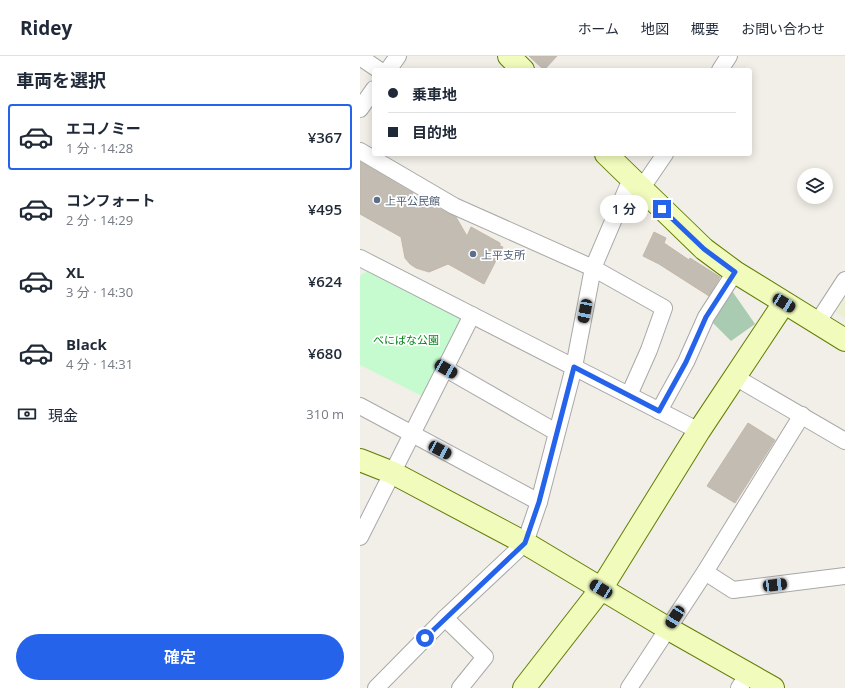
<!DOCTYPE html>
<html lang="ja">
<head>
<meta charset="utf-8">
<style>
	body { margin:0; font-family:"Open Sans","Noto Sans JP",sans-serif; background:#f6f6f7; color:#1f2937; height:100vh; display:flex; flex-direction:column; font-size:15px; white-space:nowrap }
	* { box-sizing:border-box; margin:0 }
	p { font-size:13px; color:#747a83 }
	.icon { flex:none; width:22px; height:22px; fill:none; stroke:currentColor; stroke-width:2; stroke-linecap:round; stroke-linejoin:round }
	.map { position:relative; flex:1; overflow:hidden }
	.drawer { display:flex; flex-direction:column; background:#fff; width:360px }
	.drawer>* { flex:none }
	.top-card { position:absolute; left:12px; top:12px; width:380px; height:88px; border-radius:4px; box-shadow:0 2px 10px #0003; display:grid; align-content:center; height:88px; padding:0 16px; background:#fff }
	.buttons { position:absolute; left:437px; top:112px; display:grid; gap:8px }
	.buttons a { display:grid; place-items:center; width:36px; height:36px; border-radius:50%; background:#fff; box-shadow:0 2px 10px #0003; font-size:20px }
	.end { position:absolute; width:18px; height:18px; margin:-9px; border:5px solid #2563eb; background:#fff; box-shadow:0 0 0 2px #fff }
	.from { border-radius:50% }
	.bubble { position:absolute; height:28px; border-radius:14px; background:#fff; box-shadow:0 2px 10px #0003; font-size:13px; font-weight:600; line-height:28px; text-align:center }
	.car { position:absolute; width:12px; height:24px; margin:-12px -6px; border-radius:5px; box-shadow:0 0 3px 1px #0007; background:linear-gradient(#222 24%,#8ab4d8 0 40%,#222 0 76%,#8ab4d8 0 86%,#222 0) }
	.top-card b { display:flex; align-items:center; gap:14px; height:38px; font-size:15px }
	.top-card b+b { border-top:1px solid #e0e1e3 }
	.top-card i { width:10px; height:10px; background:#1f2937 }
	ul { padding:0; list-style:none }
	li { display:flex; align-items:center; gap:12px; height:66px; margin:0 8px 6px; padding:0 8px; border:2px solid transparent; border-radius:4px }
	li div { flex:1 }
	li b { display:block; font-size:15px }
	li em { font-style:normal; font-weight:600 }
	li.current { border-color:#2563eb }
	li>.icon { width:36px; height:36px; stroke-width:1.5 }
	h2 { padding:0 16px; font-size:18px; line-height:48px }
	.pay { display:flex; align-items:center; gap:10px; height:44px; padding:0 16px; font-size:15px }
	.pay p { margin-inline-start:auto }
	.primary-button { display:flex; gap:8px; margin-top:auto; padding:8px 16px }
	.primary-button a { flex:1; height:46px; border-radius:24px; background:#2563eb; color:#fff; font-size:16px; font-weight:600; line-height:46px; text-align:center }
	header { display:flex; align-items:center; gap:24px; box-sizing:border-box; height:56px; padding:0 20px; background:#fff; border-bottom:1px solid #e0e1e3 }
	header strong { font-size:19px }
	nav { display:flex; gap:22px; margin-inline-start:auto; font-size:14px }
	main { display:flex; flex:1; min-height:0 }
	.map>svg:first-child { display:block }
</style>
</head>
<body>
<header>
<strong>Ridey</strong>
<nav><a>ホーム</a><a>地図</a><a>概要</a><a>お問い合わせ</a></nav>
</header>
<main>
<section class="drawer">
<h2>車両を選択</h2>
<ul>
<li class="current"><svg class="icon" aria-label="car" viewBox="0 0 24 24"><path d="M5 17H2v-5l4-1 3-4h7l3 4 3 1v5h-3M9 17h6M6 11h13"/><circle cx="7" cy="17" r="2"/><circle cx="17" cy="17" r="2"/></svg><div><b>エコノミー</b><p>1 分 · 14:28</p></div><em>¥367</em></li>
<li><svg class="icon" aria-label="car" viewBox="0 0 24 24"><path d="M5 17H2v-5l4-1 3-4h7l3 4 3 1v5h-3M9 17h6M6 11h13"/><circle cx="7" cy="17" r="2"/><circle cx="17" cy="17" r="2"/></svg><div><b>コンフォート</b><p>2 分 · 14:29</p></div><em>¥495</em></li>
<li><svg class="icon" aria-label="car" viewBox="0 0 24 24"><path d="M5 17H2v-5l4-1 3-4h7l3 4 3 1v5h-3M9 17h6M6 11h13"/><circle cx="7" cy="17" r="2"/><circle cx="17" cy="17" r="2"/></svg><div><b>XL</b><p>3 分 · 14:30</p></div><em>¥624</em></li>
<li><svg class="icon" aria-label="car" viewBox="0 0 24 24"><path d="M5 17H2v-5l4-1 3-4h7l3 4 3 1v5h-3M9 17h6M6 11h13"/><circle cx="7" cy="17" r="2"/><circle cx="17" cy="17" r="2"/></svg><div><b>Black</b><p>4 分 · 14:31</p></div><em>¥680</em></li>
</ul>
<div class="pay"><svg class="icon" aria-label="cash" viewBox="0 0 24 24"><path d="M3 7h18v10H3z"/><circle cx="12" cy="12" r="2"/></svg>現金<p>310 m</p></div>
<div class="primary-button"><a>確定</a></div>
</section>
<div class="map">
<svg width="485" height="632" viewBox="0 0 485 632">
	<rect width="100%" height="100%" fill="#f1efe7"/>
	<path fill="#ebf0d3" d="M485,233V262L472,254Z"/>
	<path fill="#a8cbb1" d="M370,232L395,268L371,285L350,264Z"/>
	<path fill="#c5fbcf" d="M9,215L100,262L103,269L66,342L0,309V221L2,218Z"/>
	<g fill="#c2bcb3" stroke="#c4b7a9">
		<path d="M169,0H197L184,14Z"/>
		<path d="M0,106L53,137L52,139L96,161L107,180L111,171L140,187V190L143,191L124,228L88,208L69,216L56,212L50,208L45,202L41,181L0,158Z"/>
		<path d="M294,176L306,182L304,187L329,204L330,202L360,221L349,240L299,208L283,200Z"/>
		<path d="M388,367L415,384L375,447L347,430Z"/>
	</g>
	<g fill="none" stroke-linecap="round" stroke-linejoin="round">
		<g stroke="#a8a8a8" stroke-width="18">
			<g id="street">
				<path d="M0,1L19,14"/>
				<path d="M28,14L38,0"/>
				<path d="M360,14L369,0"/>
				<path d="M0,53L14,33"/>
				<path d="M0,95L94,150L233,212L304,252L289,294L269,339"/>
				<path d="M281,133L305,98"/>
				<path d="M0,202L339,375"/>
				<path d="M457,267L485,224"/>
				<path d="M86,313L196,376"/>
				<path d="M375,321L485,385"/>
				<path d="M0,350L179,446"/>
				<path d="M299,355L326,306L346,261L375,216"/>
				<path d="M0,481L112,259"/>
				<path d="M345,516L373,534L485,520"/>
				<path d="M85,562L125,601L100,632"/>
				<path d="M16,632L85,562L165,487L179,446L214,311L233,212L271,123"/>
				<path d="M269,632L345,516L442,359"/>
				<path d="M379,632L389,617"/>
			</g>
		</g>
		<g stroke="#637d03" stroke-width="24">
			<g id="secondary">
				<path d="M149,0L163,14"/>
				<path d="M246,98L344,193L375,216L485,284"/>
				<path d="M0,404L33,417L165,487L307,572L413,632"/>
				<path d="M164,632L241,533L339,375L424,247"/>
			</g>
		</g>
		<use href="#street" stroke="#fff" stroke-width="16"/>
		<use href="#secondary" stroke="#f1fbbc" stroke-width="22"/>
	</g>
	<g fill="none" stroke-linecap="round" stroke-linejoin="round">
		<path stroke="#2563eb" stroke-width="5" d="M65,582L165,487L179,446L214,311L299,355L326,306L346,261L375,216L344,193L302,153"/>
	</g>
	<g fill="#5c6f8a" stroke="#fff" stroke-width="1.5">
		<circle cx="17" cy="144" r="4"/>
		<circle cx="113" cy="198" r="4"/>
	</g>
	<g text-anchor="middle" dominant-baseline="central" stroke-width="3.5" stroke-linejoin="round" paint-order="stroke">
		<g font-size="11" fill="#4e5e75" stroke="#fff" text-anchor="start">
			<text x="25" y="144">上平公民館</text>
			<text x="121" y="198">上平支所</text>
		</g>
		<g font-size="11" fill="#0a8420" stroke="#fff">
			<text x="46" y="283">べにばな公園</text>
		</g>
	</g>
</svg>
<div class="buttons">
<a><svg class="icon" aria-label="layers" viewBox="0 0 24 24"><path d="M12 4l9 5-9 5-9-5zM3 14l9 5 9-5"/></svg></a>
</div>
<i class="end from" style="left:65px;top:582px"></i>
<i class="end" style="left:302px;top:153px"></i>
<div class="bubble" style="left:240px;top:139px;width:48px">1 分</div>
<i class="car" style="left:424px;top:247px;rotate:121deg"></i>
<i class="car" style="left:225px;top:255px;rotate:191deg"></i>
<i class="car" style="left:86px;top:313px;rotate:120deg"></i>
<i class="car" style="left:80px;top:394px;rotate:118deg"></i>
<i class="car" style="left:415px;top:529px;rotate:83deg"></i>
<i class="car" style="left:241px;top:533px;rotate:301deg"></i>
<i class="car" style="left:315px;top:561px;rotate:213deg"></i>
<div class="top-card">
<b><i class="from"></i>乗車地</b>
<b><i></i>目的地</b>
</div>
</div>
</main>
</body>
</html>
